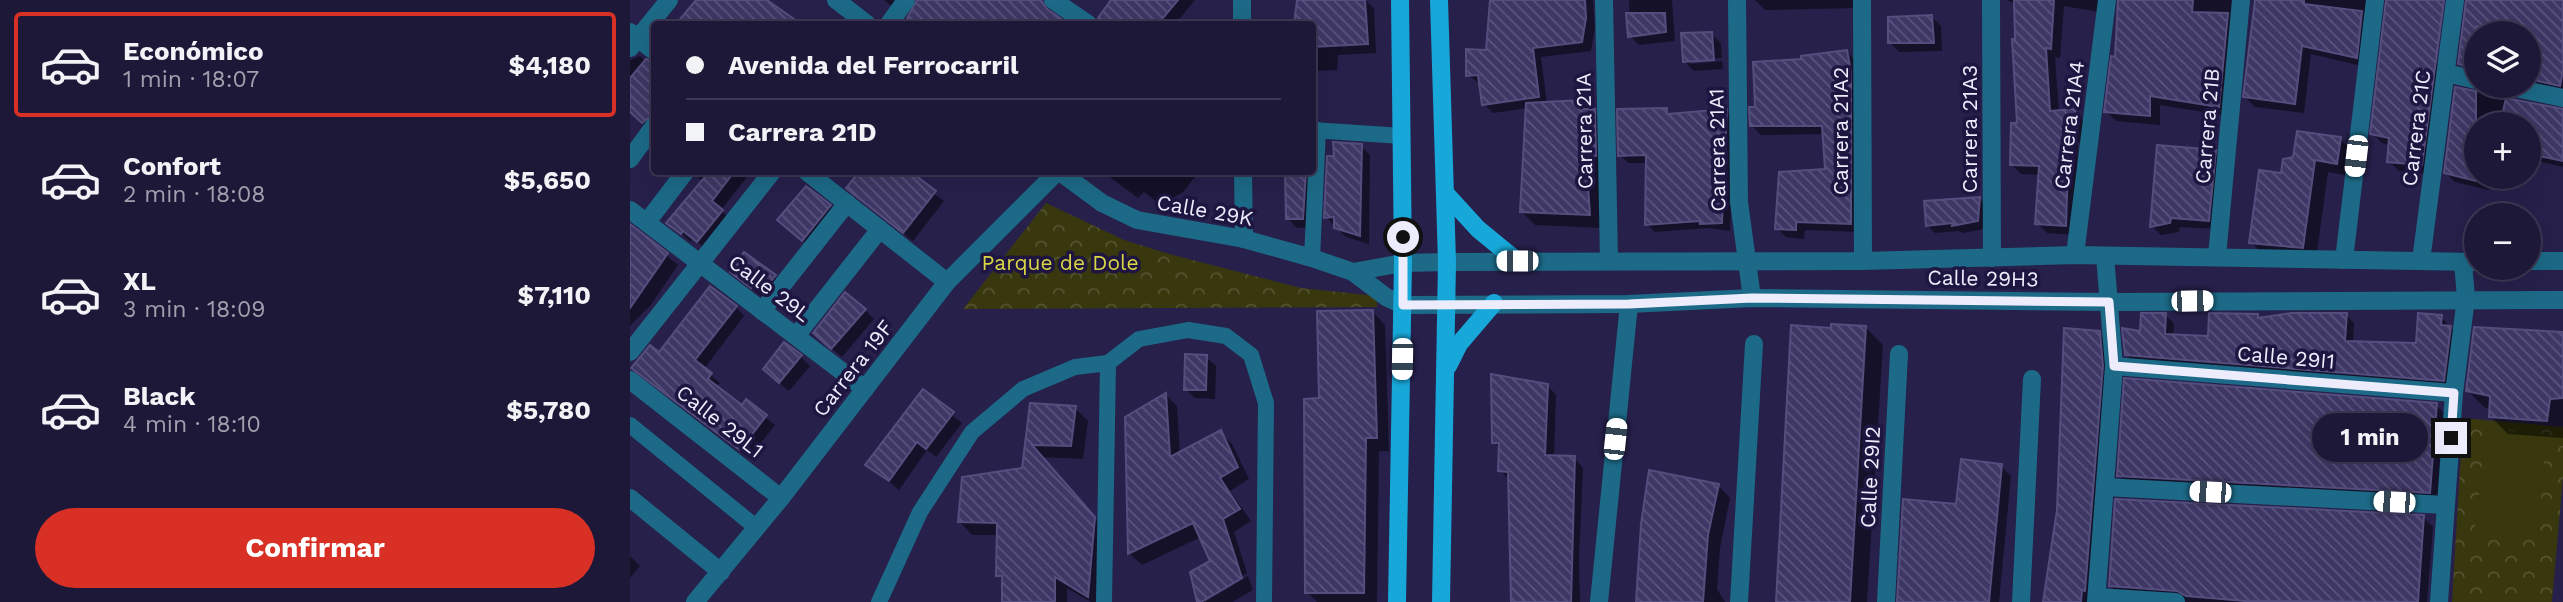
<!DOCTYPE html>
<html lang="es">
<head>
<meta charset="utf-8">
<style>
	body { margin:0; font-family:"Work Sans",sans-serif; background:#2a2543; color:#f1f3f6; height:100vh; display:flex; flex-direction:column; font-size:26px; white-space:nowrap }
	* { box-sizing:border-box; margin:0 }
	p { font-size:23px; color:#a0a0ae }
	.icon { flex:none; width:38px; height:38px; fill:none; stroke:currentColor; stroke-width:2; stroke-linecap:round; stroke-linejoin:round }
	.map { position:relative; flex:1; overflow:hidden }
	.drawer { display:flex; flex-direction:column; background:#1d1838; width:630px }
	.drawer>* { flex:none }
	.guide { position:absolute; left:21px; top:21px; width:665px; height:154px; border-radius:7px; box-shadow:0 7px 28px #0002,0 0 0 2px #3b3753; display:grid; align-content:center; height:154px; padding:0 35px; background:#1d1838 }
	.fabs { position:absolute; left:1834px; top:21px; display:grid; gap:14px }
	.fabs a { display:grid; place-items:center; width:77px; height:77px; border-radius:50%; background:#1d1838; box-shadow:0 7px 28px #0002,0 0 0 2px #3b3753; font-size:35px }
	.end { position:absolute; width:32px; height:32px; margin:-16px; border:9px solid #edecfd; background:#111; box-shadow:0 0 0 4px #111 }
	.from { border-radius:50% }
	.bubble { position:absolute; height:49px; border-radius:24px; background:#1d1838; box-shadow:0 7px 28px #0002,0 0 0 2px #3b3753; font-size:23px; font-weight:700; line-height:49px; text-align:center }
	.car { position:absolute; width:21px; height:42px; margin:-21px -10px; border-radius:9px; box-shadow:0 0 5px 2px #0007; background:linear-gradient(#fff 24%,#345 0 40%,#fff 0 76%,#345 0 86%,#fff 0) }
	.guide b { display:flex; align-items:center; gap:24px; height:66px; font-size:26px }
	.guide b+b { border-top:2px solid #3b3753 }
	.guide i { width:18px; height:18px; background:#f1f3f6 }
	ul { padding:12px 0 0; list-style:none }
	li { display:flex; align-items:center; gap:21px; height:105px; margin:0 14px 10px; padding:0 21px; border:4px solid transparent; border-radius:7px }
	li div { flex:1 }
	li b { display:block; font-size:26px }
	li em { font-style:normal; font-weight:700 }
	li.on { border-color:#d93025 }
	li>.icon { width:63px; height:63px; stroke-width:1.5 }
	.action { display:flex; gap:14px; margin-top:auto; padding:14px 35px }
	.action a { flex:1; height:80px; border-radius:42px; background:#d93025; color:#fff; font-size:28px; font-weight:700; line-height:80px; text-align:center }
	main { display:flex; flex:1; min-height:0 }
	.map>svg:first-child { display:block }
</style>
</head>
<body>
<main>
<section class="drawer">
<ul>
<li class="on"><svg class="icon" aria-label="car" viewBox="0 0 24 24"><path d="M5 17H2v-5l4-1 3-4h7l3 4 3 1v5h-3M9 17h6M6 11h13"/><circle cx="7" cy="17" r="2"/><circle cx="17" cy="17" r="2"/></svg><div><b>Económico</b><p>1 min · 18:07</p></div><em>$4,180</em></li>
<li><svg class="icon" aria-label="car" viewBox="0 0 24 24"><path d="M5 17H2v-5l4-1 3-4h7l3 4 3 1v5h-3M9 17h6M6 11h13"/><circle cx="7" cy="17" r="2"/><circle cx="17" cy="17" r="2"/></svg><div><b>Confort</b><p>2 min · 18:08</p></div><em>$5,650</em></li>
<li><svg class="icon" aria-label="car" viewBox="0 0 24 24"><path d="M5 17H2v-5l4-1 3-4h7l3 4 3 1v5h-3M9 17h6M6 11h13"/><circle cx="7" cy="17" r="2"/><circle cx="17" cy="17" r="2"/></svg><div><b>XL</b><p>3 min · 18:09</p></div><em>$7,110</em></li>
<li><svg class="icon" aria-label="car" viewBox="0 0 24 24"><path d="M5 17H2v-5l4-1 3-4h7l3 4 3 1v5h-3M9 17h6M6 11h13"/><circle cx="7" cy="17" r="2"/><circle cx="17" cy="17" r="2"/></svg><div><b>Black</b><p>4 min · 18:10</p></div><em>$5,780</em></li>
</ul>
<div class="action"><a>Confirmar</a></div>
</section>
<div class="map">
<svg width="1933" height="602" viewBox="0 0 1933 602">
	<defs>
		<pattern id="park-crowns" width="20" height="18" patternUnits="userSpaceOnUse" patternTransform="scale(1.75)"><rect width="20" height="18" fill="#38370d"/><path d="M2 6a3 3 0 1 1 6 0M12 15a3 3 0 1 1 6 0" fill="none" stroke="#555431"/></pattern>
		<pattern id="building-back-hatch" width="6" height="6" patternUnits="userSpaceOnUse" patternTransform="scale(1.75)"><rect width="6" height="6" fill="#3e3765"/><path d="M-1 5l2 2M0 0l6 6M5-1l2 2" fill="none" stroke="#5a547c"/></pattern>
	</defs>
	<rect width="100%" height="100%" fill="#27204b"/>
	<g fill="url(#park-crowns)">
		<path d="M416,203L494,240L539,254L671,288L747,296V307L333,309Z"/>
		<path d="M1833,418L1933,427V477L1922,602H1822Z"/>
	</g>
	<path fill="#38370d" d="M1857,429L1916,434L1908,540L1844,534Z"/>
	<g fill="#0007">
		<path d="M68,0H136L168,24H49Z"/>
		<path d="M254,0H279L269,12Z"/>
		<path d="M288,0H408L435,24H285L279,18Z"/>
		<path d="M483,0H565L545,24H483L473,14Z"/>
		<path d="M668,0H735L744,8L746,53L708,55L707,70L682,71V24H651V22L666,23Z"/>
		<path d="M861,0H963L965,28L961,51L911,57L917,104L951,102L978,125L973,228L905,225L891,211L898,108L863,113L854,104L851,85L838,75L858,52Z"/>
		<path d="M999,0H1042L1045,41L1009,45L1000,36Z"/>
		<path d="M1125,0H1235L1230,8L1135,10Z"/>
		<path d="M1376,0H1483L1475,13L1434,6L1430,58L1425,57L1429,112L1444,111L1454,121L1456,142H1448L1445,235L1417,233L1407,223L1410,175L1391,174L1381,164L1389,125L1387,40L1386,4Z"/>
		<path d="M1490,0H1615L1598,116L1530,105V125L1486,121L1476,111L1486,59Z"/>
		<path d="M1624,0H1750L1736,67L1681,54L1674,113L1625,107L1615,97Z"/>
		<path d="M1758,0H1807L1805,61L1815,71L1801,174L1769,171L1759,161L1760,145L1752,143L1742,133Z"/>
		<path d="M1838,0H1933V93L1899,85V33H1846V75L1839,73L1830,64Z"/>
		<path d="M1301,16L1311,26L1312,51L1269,52L1260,42Z"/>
		<path d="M1081,34L1091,43L1092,58L1061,60V64L1092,61L1093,69L1064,71L1055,62Z"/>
		<path d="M1217,52L1226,61L1230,232L1175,230L1174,239L1156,237L1147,228L1197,171L1195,134L1131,135L1121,125L1126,109L1173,60Z"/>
		<path d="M10,56L24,69L22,131L0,111V60Z"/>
		<path d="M1856,86H1880L1873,93L1874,99L1933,110V167L1899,159V124H1846V177H1861L1859,190L1825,182L1816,173L1827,89L1849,93Z"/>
		<path d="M1036,110L1042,116L1096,111L1104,119L1100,231L1078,228L1025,232L1017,224L1018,163H998L990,155Z"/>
		<path d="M1710,139L1723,152L1720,176L1698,172L1686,260L1634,255L1621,242L1665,159Z"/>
		<path d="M731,146L740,155L739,244L716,237L696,217L705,158Z"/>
		<path d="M1585,152L1594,161L1588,229L1550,227L1549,232L1531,235L1522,226Z"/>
		<path d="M68,172H121L91,210L101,221L77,250L63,238L61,242L39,223L73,182L67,176Z"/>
		<path d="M231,172H274L314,201L283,241L218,188Z"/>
		<path d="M473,172H569L553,192L531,205L514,192L508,198Z"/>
		<path d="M657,172H682V227L667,228L658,219Z"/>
		<path d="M1350,199L1357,206L1355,229L1332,233L1329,231L1305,233L1297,225Z"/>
		<path d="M200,206L209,216L183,249L159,229Z"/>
		<path d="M0,226L48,265L20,306L0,326Z"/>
		<path d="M102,272L145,277L154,286L143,299L134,292L131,296Z"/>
		<path d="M106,307L114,316L74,369L90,383L86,387L112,407L116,402L145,425L119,458L12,376L30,354Z"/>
		<path d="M235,310L244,319L212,357L194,342Z"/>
		<path d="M742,311L755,325L759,451H749L747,602H687L677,592L691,400Z"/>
		<path d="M1535,315L1544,323L1543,336L1580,338L1627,316L1631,319L1716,315L1724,323L1723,343L1787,345L1811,317L1828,335L1822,388L1505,363L1496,355L1511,333Z"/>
		<path d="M1236,328L1253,345L1237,602H1147L1203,329Z"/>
		<path d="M1469,333L1479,343L1464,602H1417Z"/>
		<path d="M1933,334V438L1878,434L1860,416L1861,409L1855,408L1838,391Z"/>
		<path d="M170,356L180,366L159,391L144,379Z"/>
		<path d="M576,357L586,366L585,399L565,398L555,389Z"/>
		<path d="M917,385L926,395L924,457L944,458L953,468L949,559L950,602H883L880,481L870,470L871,449L864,442Z"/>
		<path d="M293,391L332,423L306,457L297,450L269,490L237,464Z"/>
		<path d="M536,395L547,406L550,454L590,432L602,444L619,479L600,491L621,521L604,532L617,573L575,598V602H569L582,562L571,537L512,565L500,554L497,418Z"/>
		<path d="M402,405L445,408L458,421L453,459L412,457L477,531L471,602H461L437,588V602H374V582L368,575V535H342L330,522L393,470Z"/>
		<path d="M1806,405L1814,413L1808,501L1497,484L1489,476Z"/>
		<path d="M1371,466L1381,476L1369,602H1266L1274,501L1327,506Z"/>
		<path d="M1088,485L1100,498L1090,548L1087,589L1095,602H1007Z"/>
		<path d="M1793,517L1803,527L1797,602H1559L1490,595L1480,586Z"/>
		<path d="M0,556L10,566L0,578Z"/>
		<path d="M618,576L623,590L602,602H575Z"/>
	</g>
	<g fill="url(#building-back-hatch)" stroke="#544e7e" stroke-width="2">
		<path d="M66,0H137L171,24H46Z"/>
		<path d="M287,0H411L417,9L439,24H285L277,18Z"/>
		<path d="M481,0H548L528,24H469L468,18Z"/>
		<path d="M667,0H735L738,44L682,47V24H664Z"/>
		<path d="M860,0H955L956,18L952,42L903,48L909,97L852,105L848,75L836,76V49L856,50Z"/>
		<path d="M1384,0H1424L1421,49L1416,48L1420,111L1445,109L1447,132L1439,133L1436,226L1405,224L1409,166L1380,165L1381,123H1387L1382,39H1385Z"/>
		<path d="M1488,0H1563L1562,12L1598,13L1589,107L1520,96V116L1474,112L1481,56L1485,57Z"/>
		<path d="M1625,0H1674V4L1732,11L1727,58L1672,46L1665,104L1613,97Z"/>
		<path d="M1756,0H1814L1792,165L1757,162L1759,138L1740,134Z"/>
		<path d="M1836,0H1933V70L1930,86L1899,79V33H1877L1846,26V68L1828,64Z"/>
		<path d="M996,13H1035L1036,32L998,37Z"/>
		<path d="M1302,15L1304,43H1258V17Z"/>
		<path d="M1082,32L1084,60L1053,62L1051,33Z"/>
		<path d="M1217,50L1221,72V224L1166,222V230L1145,229L1149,172L1195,169L1192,126H1120L1119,107H1125L1123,62L1171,59V56Z"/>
		<path d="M16,59L24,62V114L12,123L0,112V78Z"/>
		<path d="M1825,87L1846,91V181L1814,173Z"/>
		<path d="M1876,98L1933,109V161L1899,154V124H1870Z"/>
		<path d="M952,100L953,109H965L966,156H956L960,215L890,212L896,103Z"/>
		<path d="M1037,108V114L1097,109L1092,223L1070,224V221L1015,225L1016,155L988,156L987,109Z"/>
		<path d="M1667,131L1711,137L1707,164L1685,160L1673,248L1619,243L1629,170L1651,173L1653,159L1663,157Z"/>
		<path d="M703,142L732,144L730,236L704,228V217L694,218L697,156H704Z"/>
		<path d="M1527,145L1586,150L1579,221L1541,218L1540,223L1520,227Z"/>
		<path d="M79,172H104L82,201L93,210L67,242L53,231L51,234L36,223Z"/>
		<path d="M229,172H281L306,191L273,233L216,188Z"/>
		<path d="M655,172H676L673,219H656Z"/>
		<path d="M176,186L201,205L172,241L147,220Z"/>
		<path d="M1350,197L1348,221L1322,226L1323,223L1296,226L1294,201Z"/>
		<path d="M0,224L38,253L0,308Z"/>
		<path d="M114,252L146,275L133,291L124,284L121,288L100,272Z"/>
		<path d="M80,286L107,306L65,360L82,373L78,379L112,405L116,399L137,415L110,450L1,368L20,345L29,352Z"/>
		<path d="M215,292L236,309L201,349L183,333Z"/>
		<path d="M743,310L747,438H736L734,593H675L674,399L689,398L687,311Z"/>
		<path d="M1511,313H1536L1535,334L1578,336L1579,313L1628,314V318L1662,313H1717L1715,341L1786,343L1788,313L1812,315L1811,325L1821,326L1814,381L1495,355L1492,328L1510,331Z"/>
		<path d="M1201,324L1236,326L1220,602H1146L1161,325L1201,328Z"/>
		<path d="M1844,327L1933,332V398L1920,399L1917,421L1859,417L1860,396L1836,391Z"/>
		<path d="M1434,328L1470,331L1473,366L1455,591L1452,590L1451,602H1413L1427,510Z"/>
		<path d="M154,342L172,355L149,383L133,369Z"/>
		<path d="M555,354L577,355L576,390H554Z"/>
		<path d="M861,374L918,384L915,455L945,456L941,602H881L878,472L868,471L869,443H862Z"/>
		<path d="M1494,378L1807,403L1800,493L1487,476Z"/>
		<path d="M293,389L324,412L296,449L287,442L259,481L235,465Z"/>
		<path d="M536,393L540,457L591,430L608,467L590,478L610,509L593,519L612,578L571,602H567L560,572L580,561L563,523L498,554L495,417Z"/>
		<path d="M400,403L446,406L441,446L402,445L465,517L458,597L425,577V602H372V576H366L367,523L328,522L332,477L392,468Z"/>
		<path d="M1331,459L1372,464L1359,602H1267L1273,499L1326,504Z"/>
		<path d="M1019,470L1089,484L1078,535L1073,602H1006L1011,524Z"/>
		<path d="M1485,499L1794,515L1788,602L1615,601L1556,596L1547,591L1479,586Z"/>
	</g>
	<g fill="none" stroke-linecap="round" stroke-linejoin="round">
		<g stroke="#1c6a87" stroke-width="16">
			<path d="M682,130L772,136"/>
			<path d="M682,258L688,130"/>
			<path d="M0,425L127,528"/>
			<path d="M249,602L290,512L342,432L393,389L445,367L478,363L509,339L558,330L596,336L621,355L636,403L634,602"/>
			<path d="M474,602L478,363"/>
		</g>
		<g stroke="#1c6a87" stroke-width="18">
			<path d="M206,0L237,24"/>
			<path d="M423,0L458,24"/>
			<path d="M612,0V24"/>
			<path d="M974,0L979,261"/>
			<path d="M1107,0L1109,202L1122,298"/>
			<path d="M1232,0L1233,261"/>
			<path d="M1361,0L1362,258"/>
			<path d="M259,24L276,0"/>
			<path d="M0,32L24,51"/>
			<path d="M0,48L39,0"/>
			<path d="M1816,73L1846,80"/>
			<path d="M1876,86L1933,98"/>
			<path d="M0,159L24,126"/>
			<path d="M177,172L317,282"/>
			<path d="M430,172L472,203L507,220L614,239L682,258L723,272L756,297L773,305L999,304L1122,298L1480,302L1933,300"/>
			<path d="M613,172L614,239"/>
			<path d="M0,210L235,389"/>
			<path d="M17,222L55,172"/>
			<path d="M1445,255L1477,0"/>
			<path d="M1587,256L1611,0"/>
			<path d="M1714,260L1745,0"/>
			<path d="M1791,261L1825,0"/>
			<path d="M1899,261H1933"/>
			<path d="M723,272L773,263L817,262L1233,261L1445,255L1846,262"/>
			<path d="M132,311L217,203"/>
			<path d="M166,336L250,229"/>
			<path d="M0,352L142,172"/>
			<path d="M1484,366L1824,393"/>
			<path d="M0,380L151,498"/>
			<path d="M1475,487L1816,505"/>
			<path d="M0,498L91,572"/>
			<path d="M1467,597L1546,602"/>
			<path d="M65,602L151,498L317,282L427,172"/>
			<path d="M969,602L999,304"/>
			<path d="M1109,602L1124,344"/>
			<path d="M1256,602L1269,354"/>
			<path d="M1391,602L1402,379"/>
			<path d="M1466,602L1484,366L1475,256"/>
			<path d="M1809,602L1824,393L1836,298L1833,262"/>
		</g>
		<g stroke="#17a8d9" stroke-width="18">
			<path d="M809,0L817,262L811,602"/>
			<path d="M816,194L848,229L887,261"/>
			<path d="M818,366L829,344L864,303"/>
			<path d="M767,602L773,263L770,0"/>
		</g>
	</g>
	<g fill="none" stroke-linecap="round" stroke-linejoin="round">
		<path stroke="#edecfd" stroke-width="9" d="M773,237V305L999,304L1122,298L1479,302L1484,366L1824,393L1821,438"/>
	</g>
	<g text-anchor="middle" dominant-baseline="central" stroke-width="7" stroke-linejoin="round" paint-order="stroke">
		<g font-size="21" fill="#edecfd" stroke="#1e1640">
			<text transform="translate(1439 125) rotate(-83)">Carrera 21A4</text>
			<text transform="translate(1577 126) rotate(-85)">Carrera 21B</text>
			<text transform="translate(1786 128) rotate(-83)">Carrera 21C</text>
			<text transform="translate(1339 129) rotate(-90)">Carrera 21A3</text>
			<text transform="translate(954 131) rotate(-91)">Carrera 21A</text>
			<text transform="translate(1210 131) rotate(-90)">Carrera 21A2</text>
			<text transform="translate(1087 150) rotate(-91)">Carrera 21A1</text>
			<text transform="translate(575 210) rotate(10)">Calle 29K</text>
			<text transform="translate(1353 278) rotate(1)">Calle 29H3</text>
			<text transform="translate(140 288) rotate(37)">Calle 29L</text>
			<text transform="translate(1656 357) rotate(5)">Calle 29I1</text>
			<text transform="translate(223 368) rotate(-52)">Carrera 19F</text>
			<text transform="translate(90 421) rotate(38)">Calle 29L1</text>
			<text transform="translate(1240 477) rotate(-87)">Calle 29I2</text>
		</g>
		<g font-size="21" fill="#dad746" stroke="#1e1640">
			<text x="430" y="262">Parque de Dole</text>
		</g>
	</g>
</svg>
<div class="fabs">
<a><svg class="icon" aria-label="layers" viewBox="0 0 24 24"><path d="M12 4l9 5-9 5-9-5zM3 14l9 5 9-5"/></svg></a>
<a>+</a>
<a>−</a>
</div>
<i class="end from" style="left:773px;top:237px"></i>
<i class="end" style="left:1821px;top:438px"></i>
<div class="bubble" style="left:1682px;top:413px;width:116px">1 min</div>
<i class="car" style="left:1726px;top:156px;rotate:187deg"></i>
<i class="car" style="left:887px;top:261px;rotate:270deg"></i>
<i class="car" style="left:1562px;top:301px;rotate:89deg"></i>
<i class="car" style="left:772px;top:359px;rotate:181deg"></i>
<i class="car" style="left:985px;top:439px;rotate:6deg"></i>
<i class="car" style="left:1580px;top:492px;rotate:273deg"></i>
<i class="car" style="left:1764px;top:502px;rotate:273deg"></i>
<div class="guide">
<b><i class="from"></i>Avenida del Ferrocarril</b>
<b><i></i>Carrera 21D</b>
</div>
</div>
</main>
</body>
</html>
